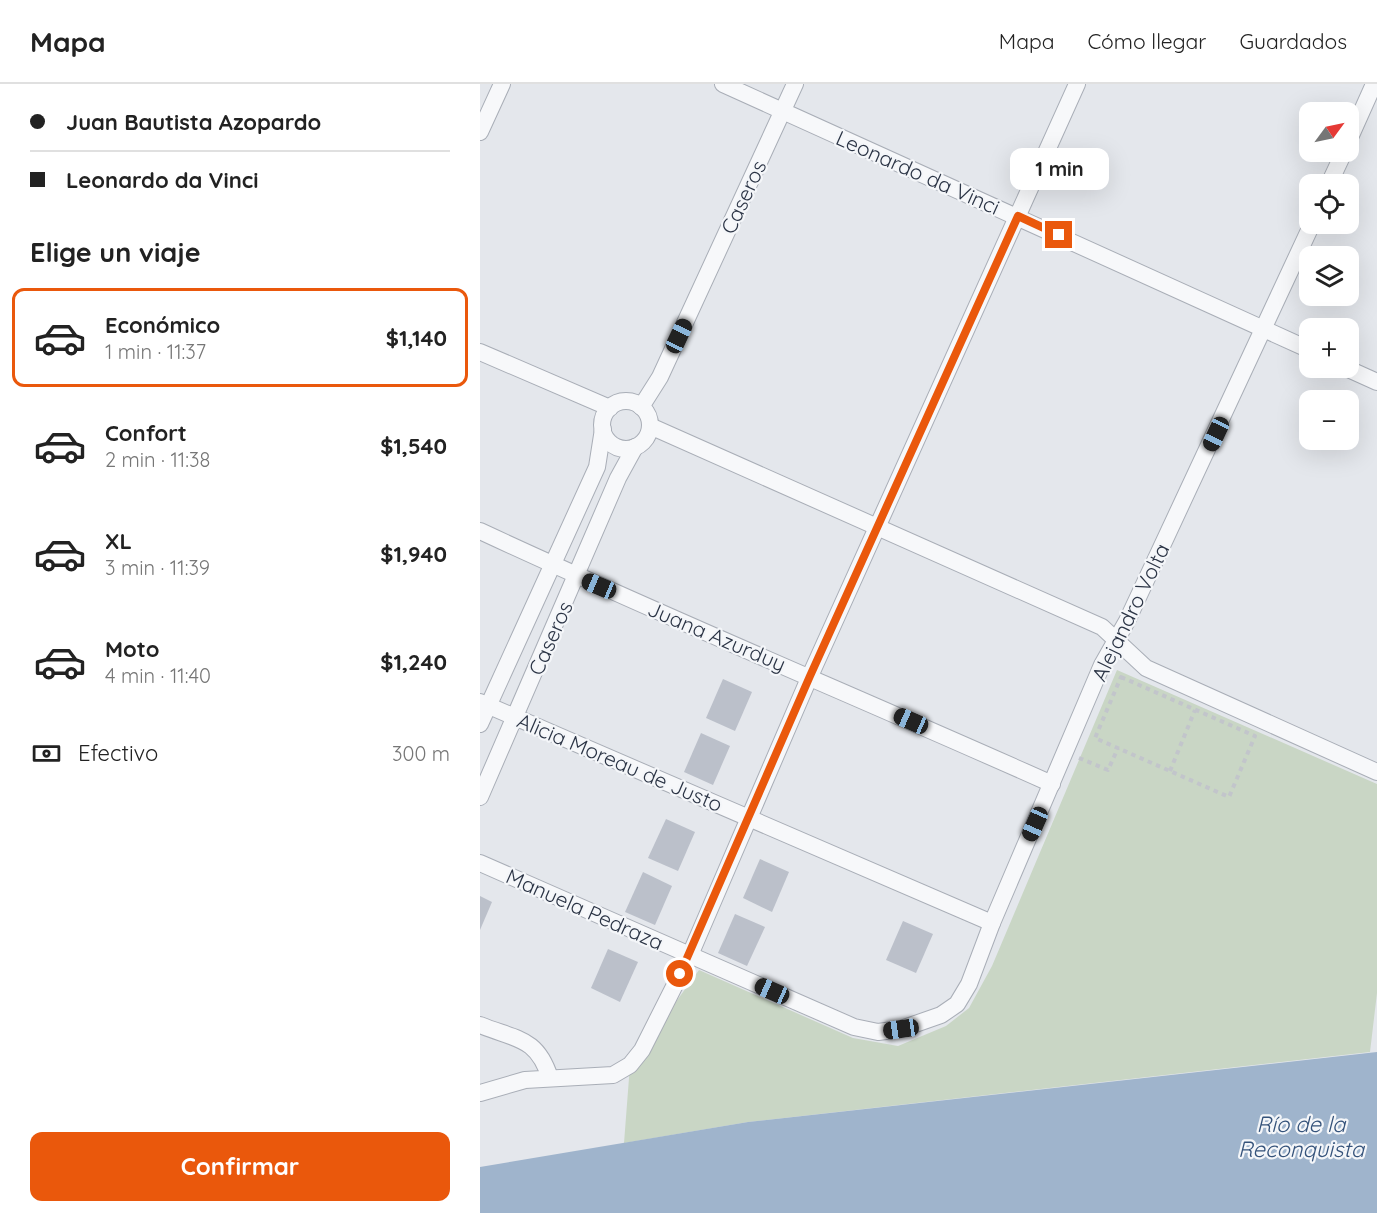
<!DOCTYPE html>
<html lang="es">
<head>
<meta charset="utf-8">
<style>
	body { margin:0; font-family:Quicksand,sans-serif; background:#f6f6f6; color:#222; height:100vh; display:flex; flex-direction:column; font-size:22px; white-space:nowrap }
	* { box-sizing:border-box; margin:0 }
	p { font-size:20px; color:#767676 }
	.icon { flex:none; width:33px; height:33px; fill:none; stroke:currentColor; stroke-width:2; stroke-linecap:round; stroke-linejoin:round }
	.map { position:relative; flex:1; overflow:hidden }
	.panel { display:flex; flex-direction:column; background:#fff; width:480px }
	.panel>* { flex:none }
	.banner { display:grid; align-content:center; height:132px; padding:0 30px; background:#fff }
	.needle { width:39px; rotate:57deg }
	.buttons { position:absolute; left:819px; top:18px; display:grid; gap:12px }
	.buttons a { display:grid; place-items:center; width:60px; height:60px; border-radius:12px; background:#fff; box-shadow:0 6px 24px #0002; font-size:30px }
	.end { position:absolute; width:27px; height:27px; margin:-14px; border:8px solid #ea580c; background:#fff; box-shadow:0 0 0 3px #fff }
	.from { border-radius:50% }
	.bubble { position:absolute; height:42px; border-radius:12px; background:#fff; box-shadow:0 6px 24px #0002; font-size:20px; font-weight:700; line-height:42px; text-align:center }
	.car { position:absolute; width:18px; height:36px; margin:-18px -9px; border-radius:8px; box-shadow:0 0 4px 2px #0007; background:linear-gradient(#222 24%,#8ab4d8 0 40%,#222 0 76%,#8ab4d8 0 86%,#222 0) }
	.banner b { display:flex; align-items:center; gap:21px; height:57px; font-size:22px }
	.banner b+b { border-top:2px solid #e0e0e0 }
	.banner i { width:15px; height:15px; background:#222 }
	ul { padding:0; list-style:none }
	li { display:flex; align-items:center; gap:18px; height:99px; margin:0 12px 9px; padding:0 18px; border:3px solid transparent; border-radius:12px }
	li div { flex:1 }
	li b { display:block; font-size:22px }
	li em { font-style:normal; font-weight:700 }
	li.on { border-color:#ea580c }
	li>.icon { width:54px; height:54px; stroke-width:1.5 }
	h2 { padding:0 30px; font-size:27px; line-height:72px }
	.pay { display:flex; align-items:center; gap:15px; height:66px; padding:0 30px; font-size:22px }
	.pay p { margin-inline-start:auto }
	.cta { display:flex; gap:12px; margin-top:auto; padding:12px 30px }
	.cta a { flex:1; height:69px; border-radius:12px; background:#ea580c; color:#fff; font-size:24px; font-weight:700; line-height:69px; text-align:center }
	header { display:flex; align-items:center; gap:36px; box-sizing:border-box; height:84px; padding:0 30px; background:#fff; border-bottom:2px solid #e0e0e0 }
	header strong { font-size:28px }
	nav { display:flex; gap:33px; margin-inline-start:auto; font-size:21px }
	main { display:flex; flex:1; min-height:0 }
	.map>svg:first-child { display:block }
</style>
</head>
<body>
<header>
<strong>Mapa</strong>
<nav><a>Mapa</a><a>Cómo llegar</a><a>Guardados</a></nav>
</header>
<main>
<section class="panel">
<div class="banner">
<b><i class="from"></i>Juan Bautista Azopardo</b>
<b><i></i>Leonardo da Vinci</b>
</div>
<h2>Elige un viaje</h2>
<ul>
<li class="on"><svg class="icon" aria-label="car" viewBox="0 0 24 24"><path d="M5 17H2v-5l4-1 3-4h7l3 4 3 1v5h-3M9 17h6M6 11h13"/><circle cx="7" cy="17" r="2"/><circle cx="17" cy="17" r="2"/></svg><div><b>Económico</b><p>1 min · 11:37</p></div><em>$1,140</em></li>
<li><svg class="icon" aria-label="car" viewBox="0 0 24 24"><path d="M5 17H2v-5l4-1 3-4h7l3 4 3 1v5h-3M9 17h6M6 11h13"/><circle cx="7" cy="17" r="2"/><circle cx="17" cy="17" r="2"/></svg><div><b>Confort</b><p>2 min · 11:38</p></div><em>$1,540</em></li>
<li><svg class="icon" aria-label="car" viewBox="0 0 24 24"><path d="M5 17H2v-5l4-1 3-4h7l3 4 3 1v5h-3M9 17h6M6 11h13"/><circle cx="7" cy="17" r="2"/><circle cx="17" cy="17" r="2"/></svg><div><b>XL</b><p>3 min · 11:39</p></div><em>$1,940</em></li>
<li><svg class="icon" aria-label="car" viewBox="0 0 24 24"><path d="M5 17H2v-5l4-1 3-4h7l3 4 3 1v5h-3M9 17h6M6 11h13"/><circle cx="7" cy="17" r="2"/><circle cx="17" cy="17" r="2"/></svg><div><b>Moto</b><p>4 min · 11:40</p></div><em>$1,240</em></li>
</ul>
<div class="pay"><svg class="icon" aria-label="cash" viewBox="0 0 24 24"><path d="M3 7h18v10H3z"/><circle cx="12" cy="12" r="2"/></svg>Efectivo<p>300 m</p></div>
<div class="cta"><a>Confirmar</a></div>
</section>
<div class="map">
<svg width="897" height="1129" viewBox="0 0 897 1129">
	<rect width="100%" height="100%" fill="#e4e7ec"/>
	<path fill="#c9d6c5" d="M637,586L897,700V909L890,968L268,1038L144,1059L150,981L219,886L373,954L418,962L466,942L489,924L512,882Z"/>
	<path fill="#9fb4cc" d="M897,968V1129H0V1083L268,1038Z"/>
	<g fill="#bbc0ca">
		<path d="M243,595L272,608L255,647L226,634Z"/>
		<path d="M221,649L250,662L233,701L204,688Z"/>
		<path d="M186,735L215,748L198,787L168,774Z"/>
		<path d="M280,775L309,788L292,828L263,814Z"/>
		<path d="M163,788L192,802L175,841L145,828Z"/>
		<path d="M0,812L12,818L0,846Z"/>
		<path d="M255,830L285,843L267,882L238,869Z"/>
		<path d="M423,837L453,850L436,889L406,876Z"/>
		<path d="M128,865L158,878L140,918L111,904Z"/>
	</g>
	<g fill="none" stroke-linecap="round" stroke-linejoin="round">
		<g stroke="#a9aeb7" stroke-width="18">
			<g id="street">
				<path d="M243,0L830,266"/>
				<path d="M0,48L22,0"/>
				<path d="M868,58L894,0"/>
				<path d="M849,100L864,68"/>
				<path d="M0,268L130,324"/>
				<path d="M866,284L897,298"/>
				<circle cx="146" cy="341" r="24"/>
				<path d="M161,323L180,293L315,0"/>
				<path d="M170,342L622,543L666,584L897,688"/>
				<path d="M0,447C189,535 382,615 572,700"/>
				<path d="M0,618L512,839"/>
				<path d="M0,640L117,383L123,345"/>
				<path d="M0,713L138,394L155,363"/>
				<path d="M0,779L374,943L398,948L421,945L461,931L477,920L489,900L512,839L622,581L647,537L832,140"/>
				<path d="M0,941C37,956 57,953 70,994"/>
				<path d="M0,1009L45,996L133,991L150,981L162,966L210,871L330,592L597,0"/>
			</g>
		</g>
		<g stroke="#c2c5cb" stroke-width="4" stroke-dasharray="4.5 4.5" stroke-linecap="butt">
			<path d="M641,593L775,652L749,713L615,654Z"/>
			<path d="M599,674L628,686L638,664"/>
			<path d="M690,687L715,626"/>
		</g>
		<use href="#street" stroke="#f7f8fa" stroke-width="16"/>
	</g>
	<g fill="none" stroke-linecap="round" stroke-linejoin="round">
		<path stroke="#ea580c" stroke-width="8" d="M200,890L330,592L538,132L579,151"/>
	</g>
	<g text-anchor="middle" dominant-baseline="central" stroke-width="4.5" stroke-linejoin="round" paint-order="stroke">
		<g font-size="21" fill="#2b3445" stroke="#f4f6f9">
			<text transform="translate(438 88) rotate(24)">Leonardo da Vinci</text>
			<text transform="translate(263 113) rotate(-65)">Caseros</text>
			<text transform="translate(650 528) rotate(-64)">Alejandro Volta</text>
			<text transform="translate(237 552) rotate(23)">Juana Azurduy</text>
			<text transform="translate(70 554) rotate(-66)">Caseros</text>
			<text transform="translate(140 678) rotate(23)">Alicia Moreau de Justo</text>
			<text transform="translate(105 825) rotate(24)">Manuela Pedraza</text>
		</g>
		<g font-size="22" font-style="italic" fill="#34527a" stroke="#f4f6f9">
			<text x="821" y="1040">Río de la<tspan x="821" dy="25">Reconquista</tspan></text>
		</g>
	</g>
</svg>
<div class="buttons">
<a><svg class="needle" viewBox="-14 -14 28 28"><path d="M0-13l5 13h-10z" fill="#e53935"/><path d="M0 13l5-13h-10z" fill="#767676"/></svg></a>
<a><svg class="icon" aria-label="locate" viewBox="0 0 24 24"><circle cx="12" cy="12" r="6"/><path d="M12 2v4M12 18v4M2 12h4M18 12h4"/></svg></a>
<a><svg class="icon" aria-label="layers" viewBox="0 0 24 24"><path d="M12 4l9 5-9 5-9-5zM3 14l9 5 9-5"/></svg></a>
<a>+</a>
<a>−</a>
</div>
<i class="end from" style="left:200px;top:890px"></i>
<i class="end" style="left:579px;top:151px"></i>
<div class="bubble" style="left:530px;top:64px;width:99px">1 min</div>
<i class="car" style="left:199px;top:252px;rotate:25deg"></i>
<i class="car" style="left:736px;top:350px;rotate:205deg"></i>
<i class="car" style="left:119px;top:502px;rotate:293deg"></i>
<i class="car" style="left:431px;top:637px;rotate:294deg"></i>
<i class="car" style="left:555px;top:740px;rotate:204deg"></i>
<i class="car" style="left:292px;top:907px;rotate:294deg"></i>
<i class="car" style="left:421px;top:945px;rotate:262deg"></i>
</div>
</main>
</body>
</html>
